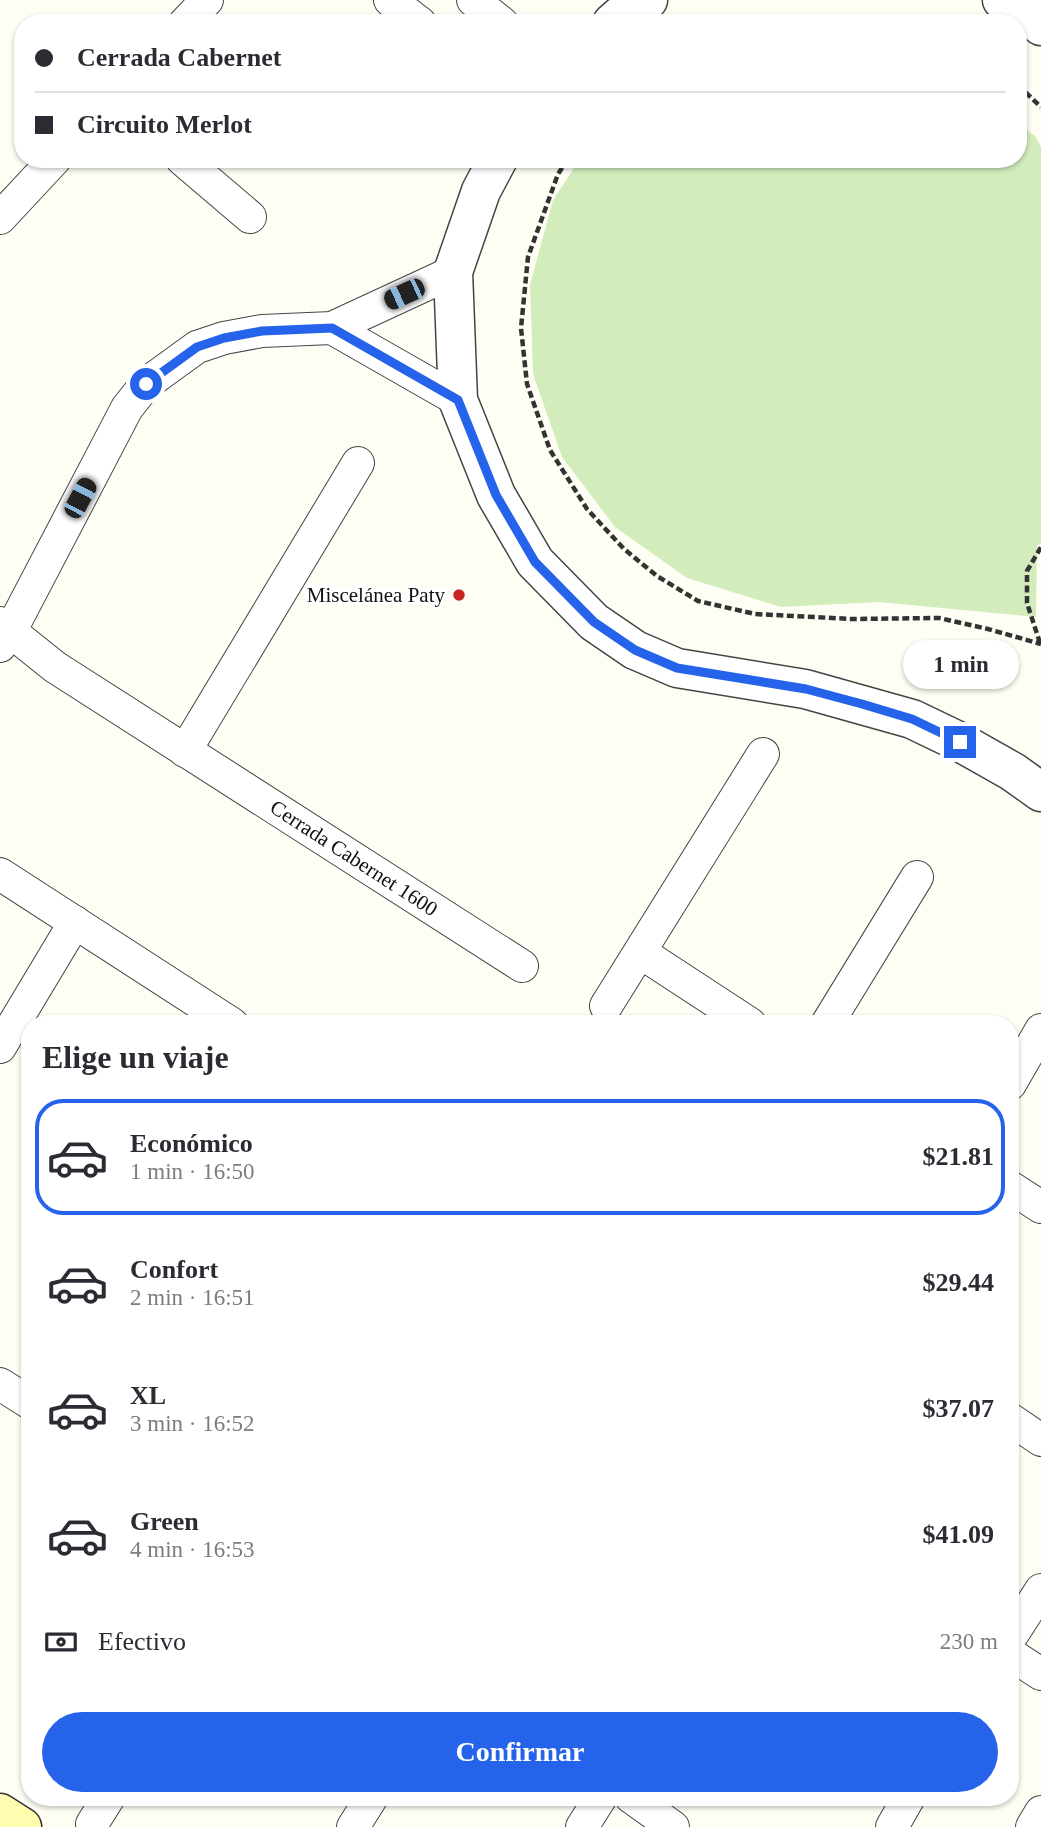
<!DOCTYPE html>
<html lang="es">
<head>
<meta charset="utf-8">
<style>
	body { margin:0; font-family:"Times New Roman",serif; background:#f7f7f7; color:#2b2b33; height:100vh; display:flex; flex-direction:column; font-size:26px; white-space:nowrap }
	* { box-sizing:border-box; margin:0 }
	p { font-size:23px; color:#7c7c81 }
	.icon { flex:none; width:38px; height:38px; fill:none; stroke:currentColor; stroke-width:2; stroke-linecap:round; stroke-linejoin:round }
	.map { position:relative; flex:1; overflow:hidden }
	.panel { position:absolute; left:21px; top:1015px; width:998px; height:791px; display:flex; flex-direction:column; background:#fff; border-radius:28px; box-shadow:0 2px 5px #0004 }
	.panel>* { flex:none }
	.top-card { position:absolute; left:14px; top:14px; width:1013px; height:154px; border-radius:28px; box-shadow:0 2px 5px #0004; display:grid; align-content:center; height:154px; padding:0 21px; background:#fff }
	.end { position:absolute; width:32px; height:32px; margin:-16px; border:9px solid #2563eb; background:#fff; box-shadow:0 0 0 4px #fff }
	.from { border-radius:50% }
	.bubble { position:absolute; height:49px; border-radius:24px; background:#fff; box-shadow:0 2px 5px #0004; font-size:23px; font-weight:600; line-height:49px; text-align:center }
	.car { position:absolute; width:21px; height:42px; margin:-21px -10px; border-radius:9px; box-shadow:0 0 5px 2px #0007; background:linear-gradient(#222 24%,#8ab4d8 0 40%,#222 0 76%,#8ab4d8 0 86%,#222 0) }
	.top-card b { display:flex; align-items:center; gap:24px; height:66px; font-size:26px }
	.top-card b+b { border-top:2px solid #e1e1e2 }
	.top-card i { width:18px; height:18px; background:#2b2b33 }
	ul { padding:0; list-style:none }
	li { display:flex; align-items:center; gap:21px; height:116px; margin:0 14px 10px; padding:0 7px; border:4px solid transparent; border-radius:28px }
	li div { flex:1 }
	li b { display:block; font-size:26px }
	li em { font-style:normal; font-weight:600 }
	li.active { border-color:#2563eb }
	li>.icon { width:63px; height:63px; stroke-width:1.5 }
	h2 { padding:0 21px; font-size:32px; line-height:84px }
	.pay { display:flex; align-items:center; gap:18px; height:77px; padding:0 21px; font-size:26px }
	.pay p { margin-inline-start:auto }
	.cta { display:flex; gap:14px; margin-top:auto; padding:14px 21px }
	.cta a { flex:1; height:80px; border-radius:42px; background:#2563eb; color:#fff; font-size:28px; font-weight:600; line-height:80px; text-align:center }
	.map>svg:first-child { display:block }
</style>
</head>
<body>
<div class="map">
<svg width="1041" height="1827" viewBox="0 0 1041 1827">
	<rect width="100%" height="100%" fill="#fffef5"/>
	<path fill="#d2ecbc" d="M1019,123L1035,136L1041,147V544L1037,545L1036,617L879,602L781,607L687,578L615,527L562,457L533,374L530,285L553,200L580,159H1018Z"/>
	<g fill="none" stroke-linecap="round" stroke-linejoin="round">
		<g stroke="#444" stroke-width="34">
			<g id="minor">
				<path d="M390,0L420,23"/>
				<path d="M473,0L502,23"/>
				<path d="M185,23L207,0"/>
				<path d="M182,159L250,217"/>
				<path d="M0,218L55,159"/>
				<path d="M332,328L458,400"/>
				<path d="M0,623L55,667L522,966"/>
				<path d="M0,646L10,632L127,408L146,384L197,347L224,338L262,331L332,328L453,272"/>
				<path d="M185,751L358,463"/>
				<path d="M0,874L232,1024"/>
				<path d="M640,952L750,1024"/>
				<path d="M606,1006L763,754"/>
				<path d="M827,1024L917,877"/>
				<path d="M0,1047L75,922"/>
				<path d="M1010,1084L1041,1030"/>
				<path d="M1010,1187L1041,1207"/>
				<path d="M0,1384L30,1403"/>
				<path d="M1010,1419L1041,1440"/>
				<path d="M1010,1638L1041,1590"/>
				<path d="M1010,1654L1041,1674"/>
				<path d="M631,1797L673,1827"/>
				<path d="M92,1824L109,1797"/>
				<path d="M353,1827L372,1797"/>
				<path d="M582,1827L601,1797"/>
				<path d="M892,1827L909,1797"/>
				<path d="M1032,1827L1041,1812"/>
			</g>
		</g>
		<g stroke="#444" stroke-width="41">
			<g id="tertiary">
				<path d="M1002,0L1029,14L1041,26"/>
				<path d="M612,23L620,16L648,0"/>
				<path d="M498,159L481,191L453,272L458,400L496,495L535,562L594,622L635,650L677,668L805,689L912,719L960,742L1013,772L1041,792"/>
			</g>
		</g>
		<g stroke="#333" stroke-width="41">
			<path id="secondary" d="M0,1813L22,1827"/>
		</g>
		<g stroke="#333" stroke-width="4.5" stroke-dasharray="7 3.5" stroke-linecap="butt">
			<path d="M779,23L828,18L870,23"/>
			<path d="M1018,85L1041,107"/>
			<path d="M568,159L558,174L528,257L521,328L527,384L550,450L587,509L624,549L657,576L698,601L755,614L852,619L939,618L988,629L1041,644"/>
			<path d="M1040,643L1027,603V571L1041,547"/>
		</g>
		<use href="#minor" stroke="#fff" stroke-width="32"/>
		<use href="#tertiary" stroke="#fff" stroke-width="38"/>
		<use href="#secondary" stroke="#fffcb0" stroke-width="38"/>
	</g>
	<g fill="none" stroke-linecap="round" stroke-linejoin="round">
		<path stroke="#2563eb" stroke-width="9" d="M146,384L197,347L224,338L262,331L332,328L458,400L496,495L535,562L594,622L635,650L677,668L806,689L862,704L912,719L960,742"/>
	</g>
	<circle fill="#c62724" stroke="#fff" stroke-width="2.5" cx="459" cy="595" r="7"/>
	<g text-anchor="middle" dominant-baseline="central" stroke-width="7" stroke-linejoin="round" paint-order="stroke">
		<g font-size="21" fill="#111" stroke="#fff" text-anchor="end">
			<text x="445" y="595">Miscelánea Paty</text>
		</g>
		<g font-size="21" fill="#111" stroke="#fff">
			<text transform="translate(354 858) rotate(33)">Cerrada Cabernet 1600</text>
		</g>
	</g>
</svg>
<i class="end from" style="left:146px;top:384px"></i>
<i class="end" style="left:960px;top:742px"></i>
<div class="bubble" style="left:903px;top:640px;width:116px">1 min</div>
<i class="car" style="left:404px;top:294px;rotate:245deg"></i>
<i class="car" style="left:80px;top:498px;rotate:28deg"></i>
<div class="top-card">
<b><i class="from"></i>Cerrada Cabernet</b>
<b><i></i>Circuito Merlot</b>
</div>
<section class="panel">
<h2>Elige un viaje</h2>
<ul>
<li class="active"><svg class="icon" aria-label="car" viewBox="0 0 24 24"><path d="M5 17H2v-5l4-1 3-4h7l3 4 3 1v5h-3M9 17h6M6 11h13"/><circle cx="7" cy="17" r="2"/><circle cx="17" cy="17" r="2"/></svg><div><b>Económico</b><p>1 min · 16:50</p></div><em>$21.81</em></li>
<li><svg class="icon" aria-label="car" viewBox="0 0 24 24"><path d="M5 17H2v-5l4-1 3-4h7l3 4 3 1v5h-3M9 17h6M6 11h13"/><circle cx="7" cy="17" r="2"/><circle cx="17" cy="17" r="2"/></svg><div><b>Confort</b><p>2 min · 16:51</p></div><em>$29.44</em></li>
<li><svg class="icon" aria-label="car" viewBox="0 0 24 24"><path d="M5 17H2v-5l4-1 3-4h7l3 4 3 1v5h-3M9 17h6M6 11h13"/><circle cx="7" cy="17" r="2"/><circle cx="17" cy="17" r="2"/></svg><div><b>XL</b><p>3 min · 16:52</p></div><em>$37.07</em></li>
<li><svg class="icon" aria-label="car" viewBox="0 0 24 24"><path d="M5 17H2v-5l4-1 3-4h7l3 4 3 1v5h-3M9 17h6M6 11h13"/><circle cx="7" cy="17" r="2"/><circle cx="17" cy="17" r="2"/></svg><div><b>Green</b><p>4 min · 16:53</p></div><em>$41.09</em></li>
</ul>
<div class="pay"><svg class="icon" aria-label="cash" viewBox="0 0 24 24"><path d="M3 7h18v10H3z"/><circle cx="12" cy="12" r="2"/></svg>Efectivo<p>230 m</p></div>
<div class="cta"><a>Confirmar</a></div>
</section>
</div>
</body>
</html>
